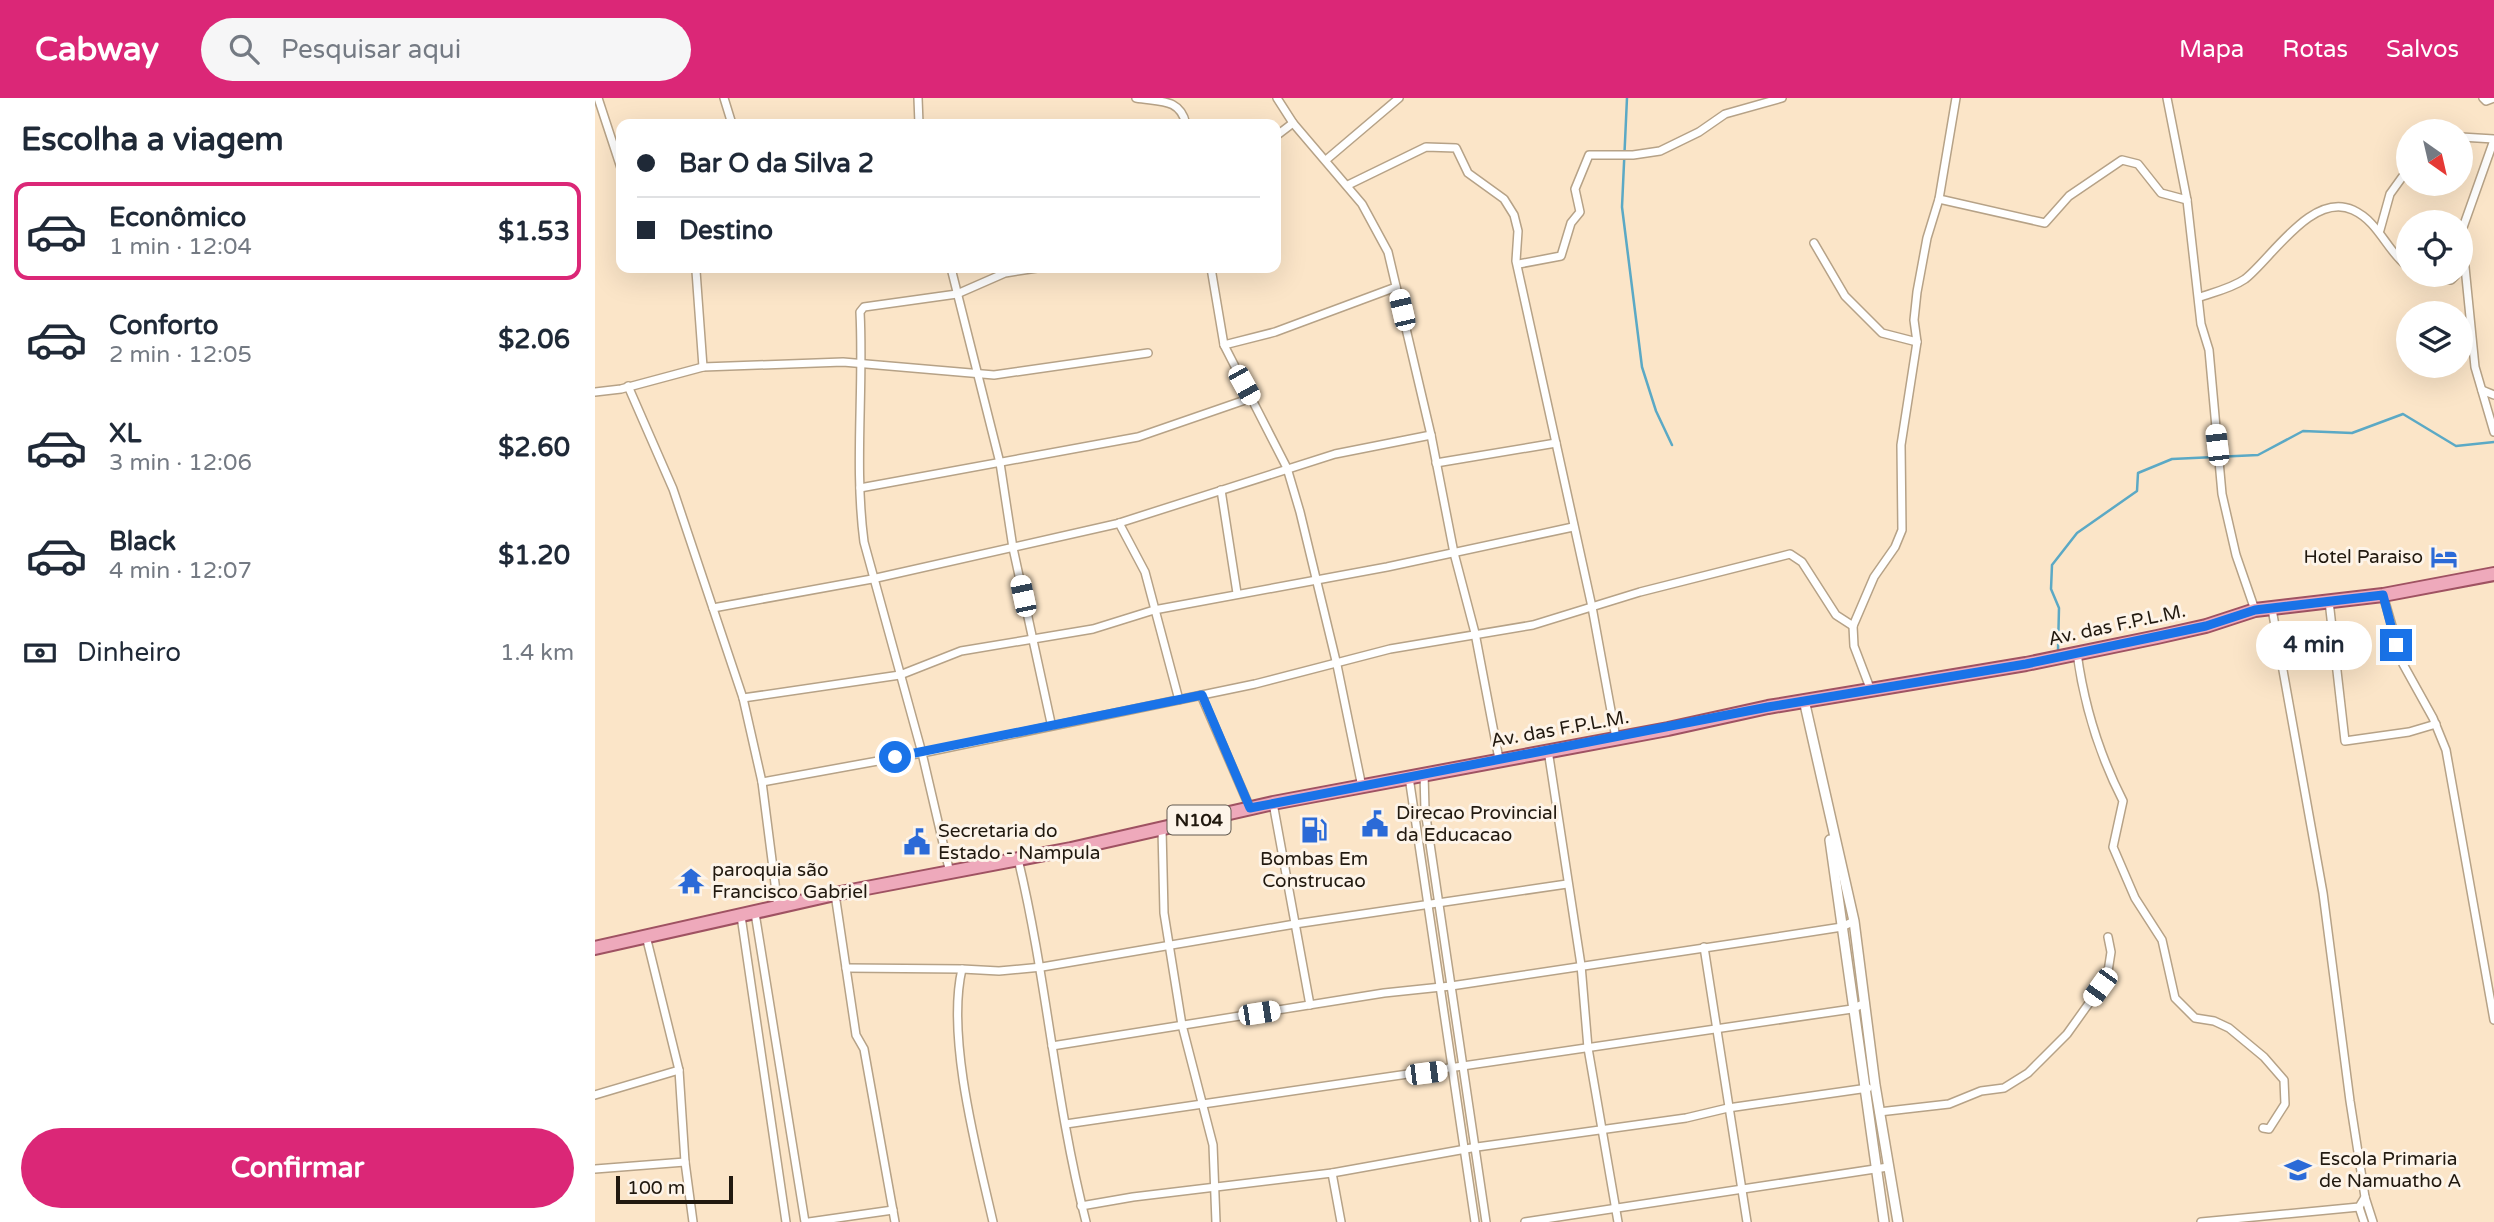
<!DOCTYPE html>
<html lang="pt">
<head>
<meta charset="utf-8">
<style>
	body { margin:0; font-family:"Varela Round",sans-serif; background:#f6f6f7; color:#1f2937; height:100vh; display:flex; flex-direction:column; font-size:26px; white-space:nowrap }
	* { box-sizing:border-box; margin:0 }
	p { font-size:23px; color:#747a83 }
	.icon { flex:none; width:38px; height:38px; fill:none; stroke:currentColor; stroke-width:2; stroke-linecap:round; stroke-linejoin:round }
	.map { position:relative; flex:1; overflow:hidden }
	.panel { display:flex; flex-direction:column; background:#fff; width:595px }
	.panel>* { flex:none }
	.guide { position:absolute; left:21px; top:21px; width:665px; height:154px; border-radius:14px; box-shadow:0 7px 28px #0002; display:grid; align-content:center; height:154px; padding:0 21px; background:#fff }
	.needle { width:46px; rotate:146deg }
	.tools { position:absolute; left:1801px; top:21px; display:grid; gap:14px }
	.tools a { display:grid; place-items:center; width:77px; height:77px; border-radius:50%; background:#fff; box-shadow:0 7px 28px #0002; font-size:35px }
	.scale { position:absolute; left:21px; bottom:18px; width:117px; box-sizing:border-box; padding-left:7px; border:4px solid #21190f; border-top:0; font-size:19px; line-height:24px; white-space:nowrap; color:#21190f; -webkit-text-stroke:5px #fdf4e9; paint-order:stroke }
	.end { position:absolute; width:32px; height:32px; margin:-16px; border:9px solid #1a73e8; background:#fff; box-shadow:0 0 0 4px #fff }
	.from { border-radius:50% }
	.bubble { position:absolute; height:49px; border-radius:24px; background:#fff; box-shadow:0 7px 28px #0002; font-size:23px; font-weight:700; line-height:49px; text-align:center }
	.car { position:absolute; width:21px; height:42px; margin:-21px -10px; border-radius:9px; box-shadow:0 0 5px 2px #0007; background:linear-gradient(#fff 24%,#345 0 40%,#fff 0 76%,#345 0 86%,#fff 0) }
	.guide b { display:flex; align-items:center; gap:24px; height:66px; font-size:26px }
	.guide b+b { border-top:2px solid #e0e1e3 }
	.guide i { width:18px; height:18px; background:#1f2937 }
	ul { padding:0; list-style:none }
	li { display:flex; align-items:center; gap:21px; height:98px; margin:0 14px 10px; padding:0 7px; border:4px solid transparent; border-radius:14px }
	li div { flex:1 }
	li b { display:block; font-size:26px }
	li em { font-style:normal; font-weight:700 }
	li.selected { border-color:#db2777 }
	li>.icon { width:63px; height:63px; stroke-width:1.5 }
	h2 { padding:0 21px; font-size:32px; line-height:84px }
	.pay { display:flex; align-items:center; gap:18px; height:77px; padding:0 21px; font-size:26px }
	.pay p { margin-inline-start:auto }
	.primary-button { display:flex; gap:14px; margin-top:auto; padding:14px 21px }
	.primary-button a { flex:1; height:80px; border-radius:42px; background:#db2777; color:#fff; font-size:28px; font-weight:700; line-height:80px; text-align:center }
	header { display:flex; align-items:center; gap:42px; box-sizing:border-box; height:98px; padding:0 35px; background:#db2777; color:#fff }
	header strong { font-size:33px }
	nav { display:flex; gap:38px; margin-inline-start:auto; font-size:24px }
	.search { width:490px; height:63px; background:#f6f6f7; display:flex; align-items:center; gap:18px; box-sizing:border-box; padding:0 24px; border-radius:38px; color:#747a83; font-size:26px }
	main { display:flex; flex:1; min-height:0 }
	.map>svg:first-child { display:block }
</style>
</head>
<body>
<header>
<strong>Cabway</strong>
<div class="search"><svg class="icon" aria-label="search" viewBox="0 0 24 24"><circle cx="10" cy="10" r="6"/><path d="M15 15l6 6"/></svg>Pesquisar aqui</div>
<nav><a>Mapa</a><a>Rotas</a><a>Salvos</a></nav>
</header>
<main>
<section class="panel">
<h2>Escolha a viagem</h2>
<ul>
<li class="selected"><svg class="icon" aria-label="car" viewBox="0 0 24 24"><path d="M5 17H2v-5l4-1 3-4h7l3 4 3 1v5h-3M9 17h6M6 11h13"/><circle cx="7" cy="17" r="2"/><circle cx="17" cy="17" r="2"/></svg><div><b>Econômico</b><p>1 min · 12:04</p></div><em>$1.53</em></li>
<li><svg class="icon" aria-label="car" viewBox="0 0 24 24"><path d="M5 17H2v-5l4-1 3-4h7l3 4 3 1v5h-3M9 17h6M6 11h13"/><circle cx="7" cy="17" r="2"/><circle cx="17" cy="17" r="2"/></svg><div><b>Conforto</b><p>2 min · 12:05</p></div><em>$2.06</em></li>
<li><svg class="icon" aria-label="car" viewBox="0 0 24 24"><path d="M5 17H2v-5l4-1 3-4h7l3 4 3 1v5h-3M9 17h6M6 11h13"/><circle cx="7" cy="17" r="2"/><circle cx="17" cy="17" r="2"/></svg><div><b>XL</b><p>3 min · 12:06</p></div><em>$2.60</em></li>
<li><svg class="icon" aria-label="car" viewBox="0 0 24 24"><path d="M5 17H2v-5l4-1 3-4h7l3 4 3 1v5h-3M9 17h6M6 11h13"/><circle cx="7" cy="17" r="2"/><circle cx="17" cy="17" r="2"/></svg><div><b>Black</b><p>4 min · 12:07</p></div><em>$1.20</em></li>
</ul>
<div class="pay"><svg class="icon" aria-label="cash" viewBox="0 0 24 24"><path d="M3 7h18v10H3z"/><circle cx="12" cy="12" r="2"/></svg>Dinheiro<p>1.4 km</p></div>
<div class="primary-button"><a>Confirmar</a></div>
</section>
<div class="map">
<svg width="1899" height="1124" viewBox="0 0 1899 1124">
	<rect width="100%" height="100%" fill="#fbe5c8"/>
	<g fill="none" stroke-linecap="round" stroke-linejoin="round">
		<g stroke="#5ba9c5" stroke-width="2.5">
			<path d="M1032,0L1027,109L1047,269L1061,313L1077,347"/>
			<path d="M1463,552L1464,510L1456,491L1457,467L1482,435L1542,393L1543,375L1577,361L1663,357L1708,333L1757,335L1808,316L1861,348L1899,344"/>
		</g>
		<g stroke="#b6a287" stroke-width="10">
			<g id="minor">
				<path d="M3,0L26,70"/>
				<path d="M129,0L137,26"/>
				<path d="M323,0L324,26"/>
				<path d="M541,0C565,4 585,0 591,26"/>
				<path d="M682,0L698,25L767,106L793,154L836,337L859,455L880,535L904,661"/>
				<path d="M1572,0L1592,102L1606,226L1614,252L1627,396L1641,457L1660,512"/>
				<path d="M1888,0L1891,3L1899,0"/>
				<path d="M681,38L698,25"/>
				<path d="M1866,39L1899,41"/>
				<path d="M731,62L804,0"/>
				<path d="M753,87L831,49L861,50L873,75L909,101L919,117L923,133L921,163L997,509L1021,640"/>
				<path d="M1344,101L1450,125L1474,98L1527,62L1543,66L1566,95L1592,102"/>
				<path d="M1785,132L1795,96L1813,71"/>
				<path d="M1866,135L1899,42"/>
				<path d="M1219,145L1250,198L1287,235L1322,244"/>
				<path d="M1866,158L1870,169L1880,269L1899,334"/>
				<path d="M924,166L966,158L976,125L985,114L980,91L994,57H1038L1065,53L1104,34L1130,16L1187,0"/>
				<path d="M356,170L405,365L418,450L456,625"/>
				<path d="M616,170L629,247L692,370L705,414L742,567L767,689"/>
				<path d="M101,173L108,269"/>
				<path d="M1824,177L1856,182L1861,177"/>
				<path d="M1605,199C1620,194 1637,190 1650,181C1676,161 1717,93 1758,112C1784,124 1791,152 1813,169"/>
				<path d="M629,247L680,234L801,189"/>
				<path d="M33,288L78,391L148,600L167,684L183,809"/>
				<path d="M1887,292L1899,297"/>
				<path d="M0,294L26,291L108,269L248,264L399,277L553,255"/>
				<path d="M841,365L961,345"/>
				<path d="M265,390L543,339L656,300"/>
				<path d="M626,392L642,495"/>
				<path d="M524,425L550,474L584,602"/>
				<path d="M1788,497L1808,566L1838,620L1851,652L1899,922"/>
				<path d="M1734,503L1750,643L1814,634L1841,626"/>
				<path d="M118,510L277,481L521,426L740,356L836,337"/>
				<path d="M1677,511L1728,795L1755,1003L1770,1099L1778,1124"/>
				<path d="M1482,555C1489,607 1504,656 1528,703L1518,749L1540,800L1567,842L1580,900L1600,920L1619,923L1634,930L1669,959L1689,982L1690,1006L1674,1031L1668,1030"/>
				<path d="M1275,590L1259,548L1258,528L1279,479L1300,449L1307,432L1306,347L1322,244L1319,222L1322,194L1332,140L1344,101L1361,0"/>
				<path d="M606,597L655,710"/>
				<path d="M148,600L305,577L366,553L498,531L559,512L792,469L978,429"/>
				<path d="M953,652L986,867L993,950L1023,1124"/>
				<path d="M829,676L830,712L891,1124"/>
				<path d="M814,679L880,1124"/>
				<path d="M167,684L327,655L660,586L795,551L938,527L1045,494L1195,456L1207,464L1241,517L1258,528"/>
				<path d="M678,705L715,907"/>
				<path d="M567,731L569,815L587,927L618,1047L621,1124"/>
				<path d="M423,761C452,881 460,1004 491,1124"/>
				<path d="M355,775L327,655L269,444C259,368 269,290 265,214L269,209L362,196L410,175L442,170"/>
				<path d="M240,796L261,937L269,951L300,1124"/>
				<path d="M160,815L210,1124"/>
				<path d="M146,818L191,1124"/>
				<path d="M51,838L84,972L90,1064L98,1124"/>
				<path d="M1109,849L1152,1124"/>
				<path d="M251,870L367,871"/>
				<path d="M457,948L789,895L856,888L1176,840L1247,829L1259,823"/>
				<path d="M0,997L84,972"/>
				<path d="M1284,1014L1354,1006L1386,993L1409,990L1433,975L1472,936L1512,880L1516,854L1513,839"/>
				<path d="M471,1026L1257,911L1270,905"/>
				<path d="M0,1071L90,1064"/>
				<path d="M737,1075L746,1124"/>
				<path d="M486,1108L538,1099L737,1075L882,1049L1091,1020L1133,1010L1273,990"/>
				<path d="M1764,1109L1769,1124"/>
				<path d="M214,1124L298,1112"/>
				<path d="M398,1124C382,1054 351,939 367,871L404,873L447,869L700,826L972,786"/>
				<path d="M930,1124L1293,1069"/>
				<path d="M1606,1124L1764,1109L1770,1099"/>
			</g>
		</g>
		<g stroke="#b6a287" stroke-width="12">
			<g id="tertiary">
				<path d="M1209,602L1259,823L1280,987L1303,1124"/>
				<path d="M1235,742L1289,1124"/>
			</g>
		</g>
		<g stroke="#9f5262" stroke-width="16">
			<path id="primary" d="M0,850L240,796L476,751L678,705L1073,631L1173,609L1431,566L1562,539L1611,528L1660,512L1788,497L1899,476"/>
		</g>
		<use href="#minor" stroke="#fff" stroke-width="7"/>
		<use href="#tertiary" stroke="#fff" stroke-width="9"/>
		<use href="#primary" stroke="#eea9bb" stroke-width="12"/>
	</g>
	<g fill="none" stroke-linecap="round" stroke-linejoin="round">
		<path stroke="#1a73e8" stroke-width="9" d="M300,659L607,597L655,710L1173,609L1431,566L1611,528L1660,512L1788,497L1801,547"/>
	</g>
	<defs>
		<g id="hotel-bare" transform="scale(2.1)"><path d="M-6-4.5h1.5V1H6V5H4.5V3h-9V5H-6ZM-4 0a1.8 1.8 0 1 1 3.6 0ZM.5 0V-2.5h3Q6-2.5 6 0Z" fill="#2b6ad7" stroke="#fdf4e9" stroke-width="2.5" paint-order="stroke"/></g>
		<g id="civic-bare" transform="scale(2.1)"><path d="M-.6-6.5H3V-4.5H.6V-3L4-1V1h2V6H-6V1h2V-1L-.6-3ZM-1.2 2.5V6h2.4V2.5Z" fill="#2b6ad7" stroke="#fdf4e9" stroke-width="2.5" paint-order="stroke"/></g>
		<g id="fuel-bare" transform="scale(2.1)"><path d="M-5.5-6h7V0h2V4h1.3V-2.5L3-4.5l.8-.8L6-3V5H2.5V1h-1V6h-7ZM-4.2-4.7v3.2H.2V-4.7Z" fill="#2b6ad7" stroke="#fdf4e9" stroke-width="2.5" paint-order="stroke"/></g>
		<g id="temple-bare" transform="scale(2.1)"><path d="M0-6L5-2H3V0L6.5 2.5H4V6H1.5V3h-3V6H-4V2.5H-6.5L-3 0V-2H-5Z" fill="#2b6ad7" stroke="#fdf4e9" stroke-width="2.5" paint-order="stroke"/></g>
		<g id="school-bare" transform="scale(2.1)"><path d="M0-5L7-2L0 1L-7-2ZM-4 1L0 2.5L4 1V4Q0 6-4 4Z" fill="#2b6ad7" stroke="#fdf4e9" stroke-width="2.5" paint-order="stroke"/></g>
	</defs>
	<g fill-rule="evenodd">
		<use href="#hotel-bare" x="1849" y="459"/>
		<use href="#civic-bare" x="780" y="726"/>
		<use href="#fuel-bare" x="719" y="732"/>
		<use href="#civic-bare" x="322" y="744"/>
		<use href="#temple-bare" x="96" y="783"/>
		<use href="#school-bare" x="1703" y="1072"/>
	</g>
	<g text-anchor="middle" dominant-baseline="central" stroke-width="6" stroke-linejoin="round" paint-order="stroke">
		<rect fill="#fdf4e9" stroke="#635b50" stroke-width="2" x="572.5" y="707.5" width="63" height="29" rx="5"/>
		<g font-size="18" font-weight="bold" fill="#21190f">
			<text x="604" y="722">N104</text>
		</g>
		<g font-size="19" fill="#21190f" stroke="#fdf4e9" text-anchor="start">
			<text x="1828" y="459" text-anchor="end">Hotel Paraiso</text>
			<text x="801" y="715">Direcao Provincial<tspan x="801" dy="22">da Educacao</tspan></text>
			<text x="343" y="733">Secretaria do<tspan x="343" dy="22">Estado - Nampula</tspan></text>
			<text x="719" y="761" text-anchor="middle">Bombas Em<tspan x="719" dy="22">Construcao</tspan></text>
			<text x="117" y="772">paroquia são<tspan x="117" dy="22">Francisco Gabriel</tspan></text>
			<text x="1724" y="1061">Escola Primaria<tspan x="1724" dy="22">de Namuatho A</tspan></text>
		</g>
		<g font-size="19" fill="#21190f" stroke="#fdf4e9">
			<text transform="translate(1522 527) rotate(-12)">Av. das F.P.L.M.</text>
			<text transform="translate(965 631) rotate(-10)">Av. das F.P.L.M.</text>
		</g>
	</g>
</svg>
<div class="tools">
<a><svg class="needle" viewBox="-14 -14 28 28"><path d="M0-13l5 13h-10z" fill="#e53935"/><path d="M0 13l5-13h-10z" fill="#747a83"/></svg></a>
<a><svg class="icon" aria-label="locate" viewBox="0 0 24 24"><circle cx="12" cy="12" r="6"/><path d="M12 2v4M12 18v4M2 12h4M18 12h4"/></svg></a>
<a><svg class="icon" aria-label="layers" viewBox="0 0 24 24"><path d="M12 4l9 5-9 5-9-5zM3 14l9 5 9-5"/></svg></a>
</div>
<div class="scale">100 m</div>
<i class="end from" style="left:300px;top:659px"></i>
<i class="end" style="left:1801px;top:547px"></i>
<div class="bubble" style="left:1661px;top:523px;width:116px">4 min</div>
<i class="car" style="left:807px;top:212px;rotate:347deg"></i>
<i class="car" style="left:649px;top:287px;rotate:151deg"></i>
<i class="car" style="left:1622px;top:347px;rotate:353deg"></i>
<i class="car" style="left:428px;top:498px;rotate:348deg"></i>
<i class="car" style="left:1505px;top:889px;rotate:216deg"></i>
<i class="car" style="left:664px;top:915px;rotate:81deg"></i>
<i class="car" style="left:831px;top:975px;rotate:83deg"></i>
<div class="guide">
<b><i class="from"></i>Bar O da Silva 2</b>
<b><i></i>Destino</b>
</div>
</div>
</main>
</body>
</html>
